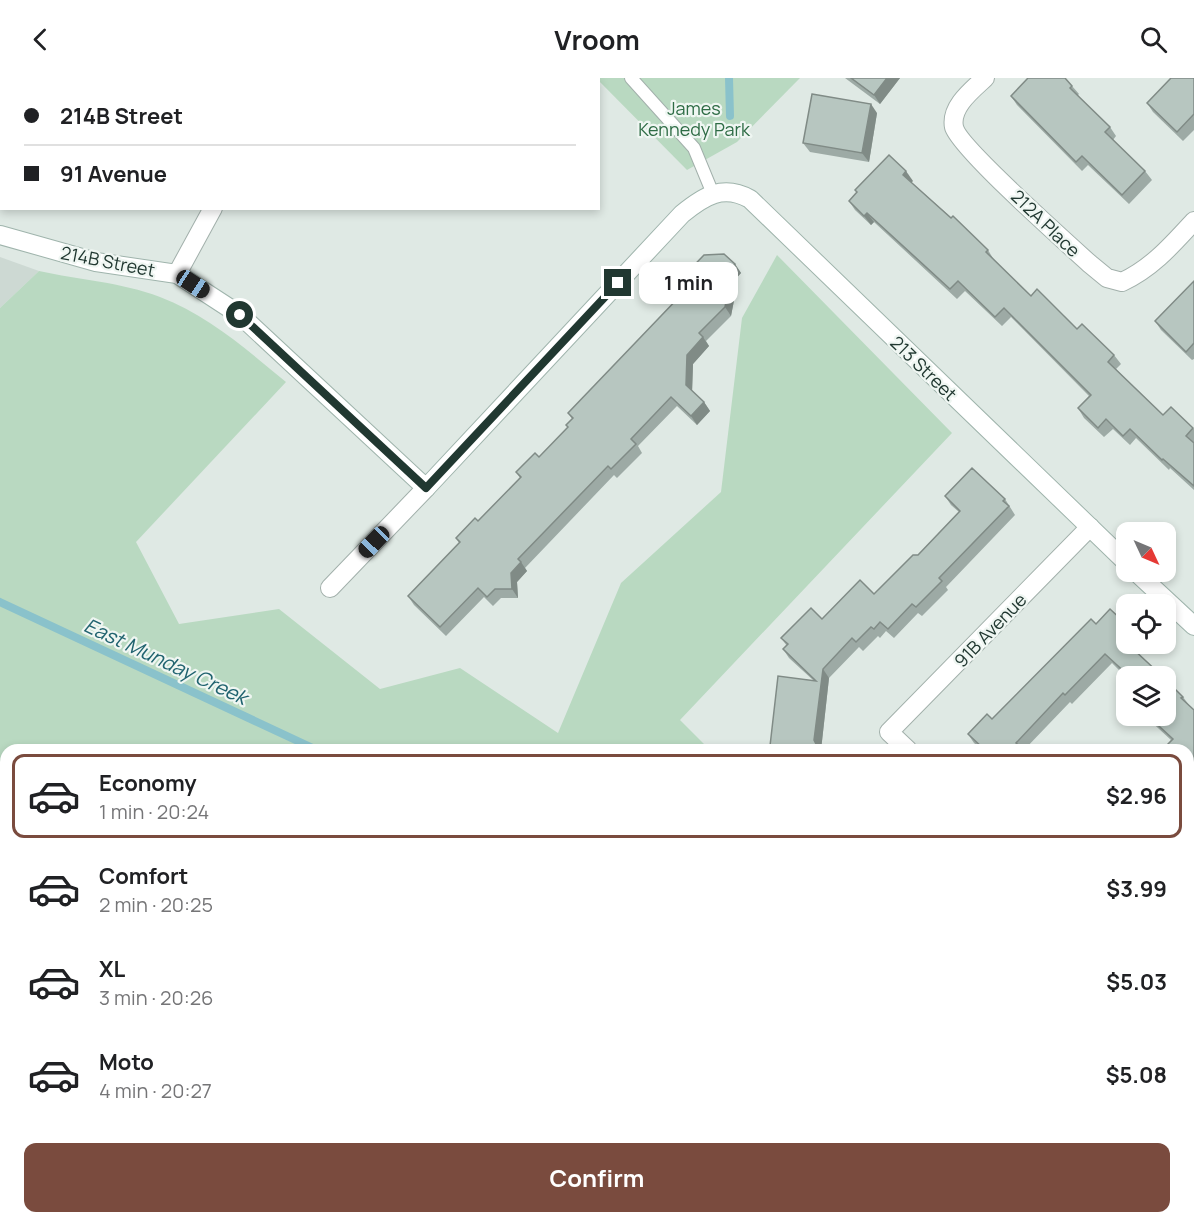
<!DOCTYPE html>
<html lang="en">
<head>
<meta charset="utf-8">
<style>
	body { margin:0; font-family:Manrope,sans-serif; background:#f6f6f6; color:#202124; height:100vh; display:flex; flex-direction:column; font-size:22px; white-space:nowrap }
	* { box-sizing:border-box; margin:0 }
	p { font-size:20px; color:#757577 }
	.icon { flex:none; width:33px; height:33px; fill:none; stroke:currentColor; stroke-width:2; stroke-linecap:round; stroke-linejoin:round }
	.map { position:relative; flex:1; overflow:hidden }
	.drawer { position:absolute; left:0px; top:666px; width:1194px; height:480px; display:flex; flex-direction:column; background:#fff; border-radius:18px 18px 0 0; box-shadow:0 3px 9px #0003 }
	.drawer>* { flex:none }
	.top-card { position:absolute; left:0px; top:0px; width:600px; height:132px; box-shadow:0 3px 9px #0003; display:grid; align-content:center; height:132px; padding:0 24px; background:#fff }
	.needle { width:39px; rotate:134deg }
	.tools { position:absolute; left:1116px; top:444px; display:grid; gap:12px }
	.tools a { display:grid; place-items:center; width:60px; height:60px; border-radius:12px; background:#fff; box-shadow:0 3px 9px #0003; font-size:30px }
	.end { position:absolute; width:27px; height:27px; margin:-14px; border:8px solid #213831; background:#fff; box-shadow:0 0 0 3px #fff }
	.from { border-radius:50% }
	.bubble { position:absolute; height:42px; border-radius:12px; background:#fff; box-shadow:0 3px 9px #0003; font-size:20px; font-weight:700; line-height:42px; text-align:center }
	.car { position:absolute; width:18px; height:36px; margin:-18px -9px; border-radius:8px; box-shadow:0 0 4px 2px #0007; background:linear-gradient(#222 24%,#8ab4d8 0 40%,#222 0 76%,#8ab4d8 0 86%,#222 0) }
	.top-card b { display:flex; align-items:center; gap:21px; height:57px; font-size:22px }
	.top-card b+b { border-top:2px solid #e0e0e0 }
	.top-card i { width:15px; height:15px; background:#202124 }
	ul { padding:10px 0 0; list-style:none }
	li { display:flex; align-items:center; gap:18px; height:84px; margin:0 12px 9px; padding:0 12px; border:3px solid transparent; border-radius:12px }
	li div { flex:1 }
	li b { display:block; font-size:22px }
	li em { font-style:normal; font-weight:700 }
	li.on { border-color:#7a4b3e }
	li>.icon { width:54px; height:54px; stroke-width:1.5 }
	.action { display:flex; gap:12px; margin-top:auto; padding:12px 24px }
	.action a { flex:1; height:69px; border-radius:12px; background:#7a4b3e; color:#fff; font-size:24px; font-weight:700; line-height:69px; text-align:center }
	header { display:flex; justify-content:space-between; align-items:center; height:78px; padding:0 24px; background:#fff; font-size:27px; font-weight:700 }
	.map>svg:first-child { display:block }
</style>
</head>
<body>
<header><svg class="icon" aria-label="back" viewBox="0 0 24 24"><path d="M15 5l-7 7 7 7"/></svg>Vroom<svg class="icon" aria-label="search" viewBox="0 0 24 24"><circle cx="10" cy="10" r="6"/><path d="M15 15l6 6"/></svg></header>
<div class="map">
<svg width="1194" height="1146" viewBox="0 0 1194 1146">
	<rect width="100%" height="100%" fill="#dfe9e4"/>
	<g fill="#cdd9d3">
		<path d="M0,179L39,193L0,230Z"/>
		<path d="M0,915L6,921V1084L0,1090Z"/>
	</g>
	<g fill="#b9d9c1">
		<path d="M596,0H800L737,64L687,92Z"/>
		<path d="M777,177L952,355L680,642L710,672H6V763L0,769V230L39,193C79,202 121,204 160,219C208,237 247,272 286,304L136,464L179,546L279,531L380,611L460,590L558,655L621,505L721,414L742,240Z"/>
		<path d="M6,1084V1140H1039L1040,1146H0V1090Z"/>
	</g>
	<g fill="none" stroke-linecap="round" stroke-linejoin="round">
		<g stroke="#8ac2cb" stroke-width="8">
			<path d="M729,0L730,38"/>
			<path d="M0,524L317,672"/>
			<path d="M588,1140L591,1146"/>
		</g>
		<g stroke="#a2b0ab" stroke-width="14">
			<path id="lane" d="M631,0L694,70L713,116"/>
		</g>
		<g stroke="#a2b0ab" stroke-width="20">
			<g id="street">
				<path d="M985,0C972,12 950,29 954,49C958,68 1068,166 1090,186L1107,200L1122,204C1152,190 1172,167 1194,143"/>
				<path d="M344,2L346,0"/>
				<path d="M177,196L213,130"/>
				<path d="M330,510L426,410"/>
				<path d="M908,672L889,654L1090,449"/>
				<path d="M0,846L6,839"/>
			</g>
		</g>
		<g stroke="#9fb4ac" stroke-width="20">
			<g id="secondary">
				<path d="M0,157L96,184L177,196L240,237L426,410L682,136C704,118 723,106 750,121L1126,484"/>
				<path d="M1136,494L1194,548"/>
			</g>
		</g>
		<use href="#lane" stroke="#fff" stroke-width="12"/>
		<use href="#street" stroke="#fff" stroke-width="18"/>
		<use href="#secondary" stroke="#fff" stroke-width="18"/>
	</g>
	<g fill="#9daaa5">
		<path d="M845,0H900L880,26Z"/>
		<path d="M1194,0V52L1183,63L1153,34L1147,25Z"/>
		<path d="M1072,8L1079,16L1077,18L1110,49L1116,58L1113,62L1145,93L1152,102L1129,126L1088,87L1082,93L1017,27L1011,18Z"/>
		<path d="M877,35L869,84L810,74L803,65Z"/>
		<path d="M913,103L911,104L988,172L994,182L1031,218L1114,277L1121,286L1116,291L1163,337L1171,329L1194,351V412L1170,390L1169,392L1136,360L1130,367L1113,351L1104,359L1084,340L1078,330L1089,318L1011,239L1002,248L965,213L957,221L874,144L871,147L855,132L849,123L857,115L855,112Z"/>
		<path d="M735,186L741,195L731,206L736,212L731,238L706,263L709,268L693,286L692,313L704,324L710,333L697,347L677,328L638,368L642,375L617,400L614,397L525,490L527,493L517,504L518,520H501L493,528L484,519L446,558L414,527L408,518L459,465L456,460L478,443L520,400L516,394L539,379L568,349L566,347L572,341L568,335L680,218L674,208Z"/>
		<path d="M1194,203V281L1192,282L1161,252L1155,243Z"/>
		<path d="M945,418L1005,421L1015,437L946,509L948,512L922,538L918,535L894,560L886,553L880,560L878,558L863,573L859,569L829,600L821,672H772L813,602L789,580L783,571L787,568L781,560L874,516L918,477L959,434L951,427Z"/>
		<path d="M1096,546L1147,568L1139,576L1162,598L1126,599L1112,585L1072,626L1070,624L1024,672H982L974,665L968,656L992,641Z"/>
		<path d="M1183,619L1189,627L1194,632V701L1188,695V672H1172L1168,666L1171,662L1145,638H1166Z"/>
		<path d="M1188,788L1194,794V849L1188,843Z"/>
		<path d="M1194,929V951L1188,943V941Z"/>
		<path d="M1188,996L1194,1004V1008L1188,1014Z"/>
	</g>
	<g fill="#808b86">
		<path d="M887,0H900L880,26L874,17Z"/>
		<path d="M871,26L877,35L869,84L862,75Z"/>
		<path d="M906,93L913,103L910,106L903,97Z"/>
		<path d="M867,135L874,144L871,147L864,138Z"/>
		<path d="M735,186L741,195L731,206L736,212L731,238L725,229L724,198Z"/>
		<path d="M703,259L709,268L693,286L692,316L686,307L687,277Z"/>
		<path d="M704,324L710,333L697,347L691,338Z"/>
		<path d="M521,484L527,493L517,504L518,520L512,511L511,495Z"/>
		<path d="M1134,566H1145L1147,568L1138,578L1131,569Z"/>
		<path d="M823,591L829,600L821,672H819L814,662Z"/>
	</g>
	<g fill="#b7c6c0" stroke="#808b86" stroke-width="1.5">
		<path d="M851,0H887L874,17Z"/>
		<path d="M1028,0H1065L1072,8L1070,10L1110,49L1105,54L1145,93L1122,117L1082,78L1076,84L1011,18Z"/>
		<path d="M1171,0H1194V36L1177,54L1147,25Z"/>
		<path d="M812,16L871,26L862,75L803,65Z"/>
		<path d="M889,77L906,93L903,97L951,140L953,138L988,172L986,174L1031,218L1037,211L1077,251L1082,246L1114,277L1108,284L1163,337L1171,329L1193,350L1186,358L1194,365V408L1163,381L1162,382L1130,351L1123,358L1106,341L1098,350L1078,330L1091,317L1004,230L995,239L958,203L950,211L867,135L864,138L849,123L857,114L855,112Z"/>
		<path d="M724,176L735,186L724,198L730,203L725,229L699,255L703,259L687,277L686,307L704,324L691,338L671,319L631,361L636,366L611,391L608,388L518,481L521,484L511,495L512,511H495L487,519L478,510L440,549L408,518L460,464L456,460L475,440L478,443L521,399L516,394L535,375L539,379L568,349L566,347L573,340L568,335L682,216L674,208L704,177Z"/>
		<path d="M1194,203V265L1186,274L1155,243Z"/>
		<path d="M972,390L1005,421L1003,423L1009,428L939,500L942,503L916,529L912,526L888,551L880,544L874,551L871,549L856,564L852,560L823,591L814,662L819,672H772L770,668L778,598L816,603L783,571L788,566L781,560L811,530L822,541L860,502L874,516L913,477H918L960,433L945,418Z"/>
		<path d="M1110,531L1126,546V566H1134L1131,569L1162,598H1129L1105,576L1065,617L1063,615L1016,665L1024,672H985L968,656L987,636L992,641L1091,541L1096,546Z"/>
		<path d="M1166,602L1183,619L1181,620L1194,632V698L1188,692V672H1174L1168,666L1173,661L1148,638H1166Z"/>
		<path d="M1188,788L1194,794V846L1188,840Z"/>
		<path d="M1194,929V946L1188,943V941Z"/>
		<path d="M1194,1096V1146H1139L1145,1140H1188V1102Z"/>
	</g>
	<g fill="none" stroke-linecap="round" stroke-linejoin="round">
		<path stroke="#213831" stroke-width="8" d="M240,237L426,410L618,205"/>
	</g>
	<g text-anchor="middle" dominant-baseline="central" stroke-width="4.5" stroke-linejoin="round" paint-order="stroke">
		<g font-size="18" fill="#2e6c45" stroke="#eff6f2">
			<text x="694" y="30">James<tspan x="694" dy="21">Kennedy Park</tspan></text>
		</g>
		<g font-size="18" fill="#213831" stroke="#eff6f2">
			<text transform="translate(1046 145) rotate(44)">212A Place</text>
			<text transform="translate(108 183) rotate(11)">214B Street</text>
			<text transform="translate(924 290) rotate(44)">213 Street</text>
			<text transform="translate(990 552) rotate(-46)">91B Avenue</text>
		</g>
		<g font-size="20" font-style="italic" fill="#20636f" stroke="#eff6f2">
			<text transform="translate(166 583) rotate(25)">East Munday Creek</text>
		</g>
	</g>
</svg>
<div class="tools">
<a><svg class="needle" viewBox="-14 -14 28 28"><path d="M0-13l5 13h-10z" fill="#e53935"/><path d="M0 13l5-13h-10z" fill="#757577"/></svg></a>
<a><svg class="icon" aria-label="locate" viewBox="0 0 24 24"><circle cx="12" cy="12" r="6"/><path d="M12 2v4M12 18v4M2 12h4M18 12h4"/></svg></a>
<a><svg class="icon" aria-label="layers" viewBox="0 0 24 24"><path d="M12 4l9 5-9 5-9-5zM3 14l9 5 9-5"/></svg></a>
</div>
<i class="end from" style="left:240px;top:237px"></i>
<i class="end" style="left:618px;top:205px"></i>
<div class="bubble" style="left:639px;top:184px;width:99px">1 min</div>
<i class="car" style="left:193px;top:206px;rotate:123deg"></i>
<i class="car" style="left:374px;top:464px;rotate:224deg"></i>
<div class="top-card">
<b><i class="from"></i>214B Street</b>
<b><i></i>91 Avenue</b>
</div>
<section class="drawer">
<ul>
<li class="on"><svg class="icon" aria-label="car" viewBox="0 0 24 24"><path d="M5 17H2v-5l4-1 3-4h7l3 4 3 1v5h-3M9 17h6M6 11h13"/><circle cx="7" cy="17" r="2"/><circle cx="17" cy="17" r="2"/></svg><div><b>Economy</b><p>1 min · 20:24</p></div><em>$2.96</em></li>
<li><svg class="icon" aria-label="car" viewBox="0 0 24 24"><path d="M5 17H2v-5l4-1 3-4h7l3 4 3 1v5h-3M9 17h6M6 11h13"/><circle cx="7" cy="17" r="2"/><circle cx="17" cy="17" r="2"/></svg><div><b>Comfort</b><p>2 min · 20:25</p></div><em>$3.99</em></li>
<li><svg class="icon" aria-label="car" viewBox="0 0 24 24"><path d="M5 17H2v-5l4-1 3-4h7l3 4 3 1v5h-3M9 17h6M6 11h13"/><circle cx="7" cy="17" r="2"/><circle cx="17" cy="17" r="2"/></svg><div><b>XL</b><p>3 min · 20:26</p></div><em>$5.03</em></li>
<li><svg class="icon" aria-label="car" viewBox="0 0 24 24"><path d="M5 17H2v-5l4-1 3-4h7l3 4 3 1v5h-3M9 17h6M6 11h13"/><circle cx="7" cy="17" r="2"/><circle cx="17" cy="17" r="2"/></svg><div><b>Moto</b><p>4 min · 20:27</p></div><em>$5.08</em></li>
</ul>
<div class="action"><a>Confirm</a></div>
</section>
</div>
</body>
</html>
